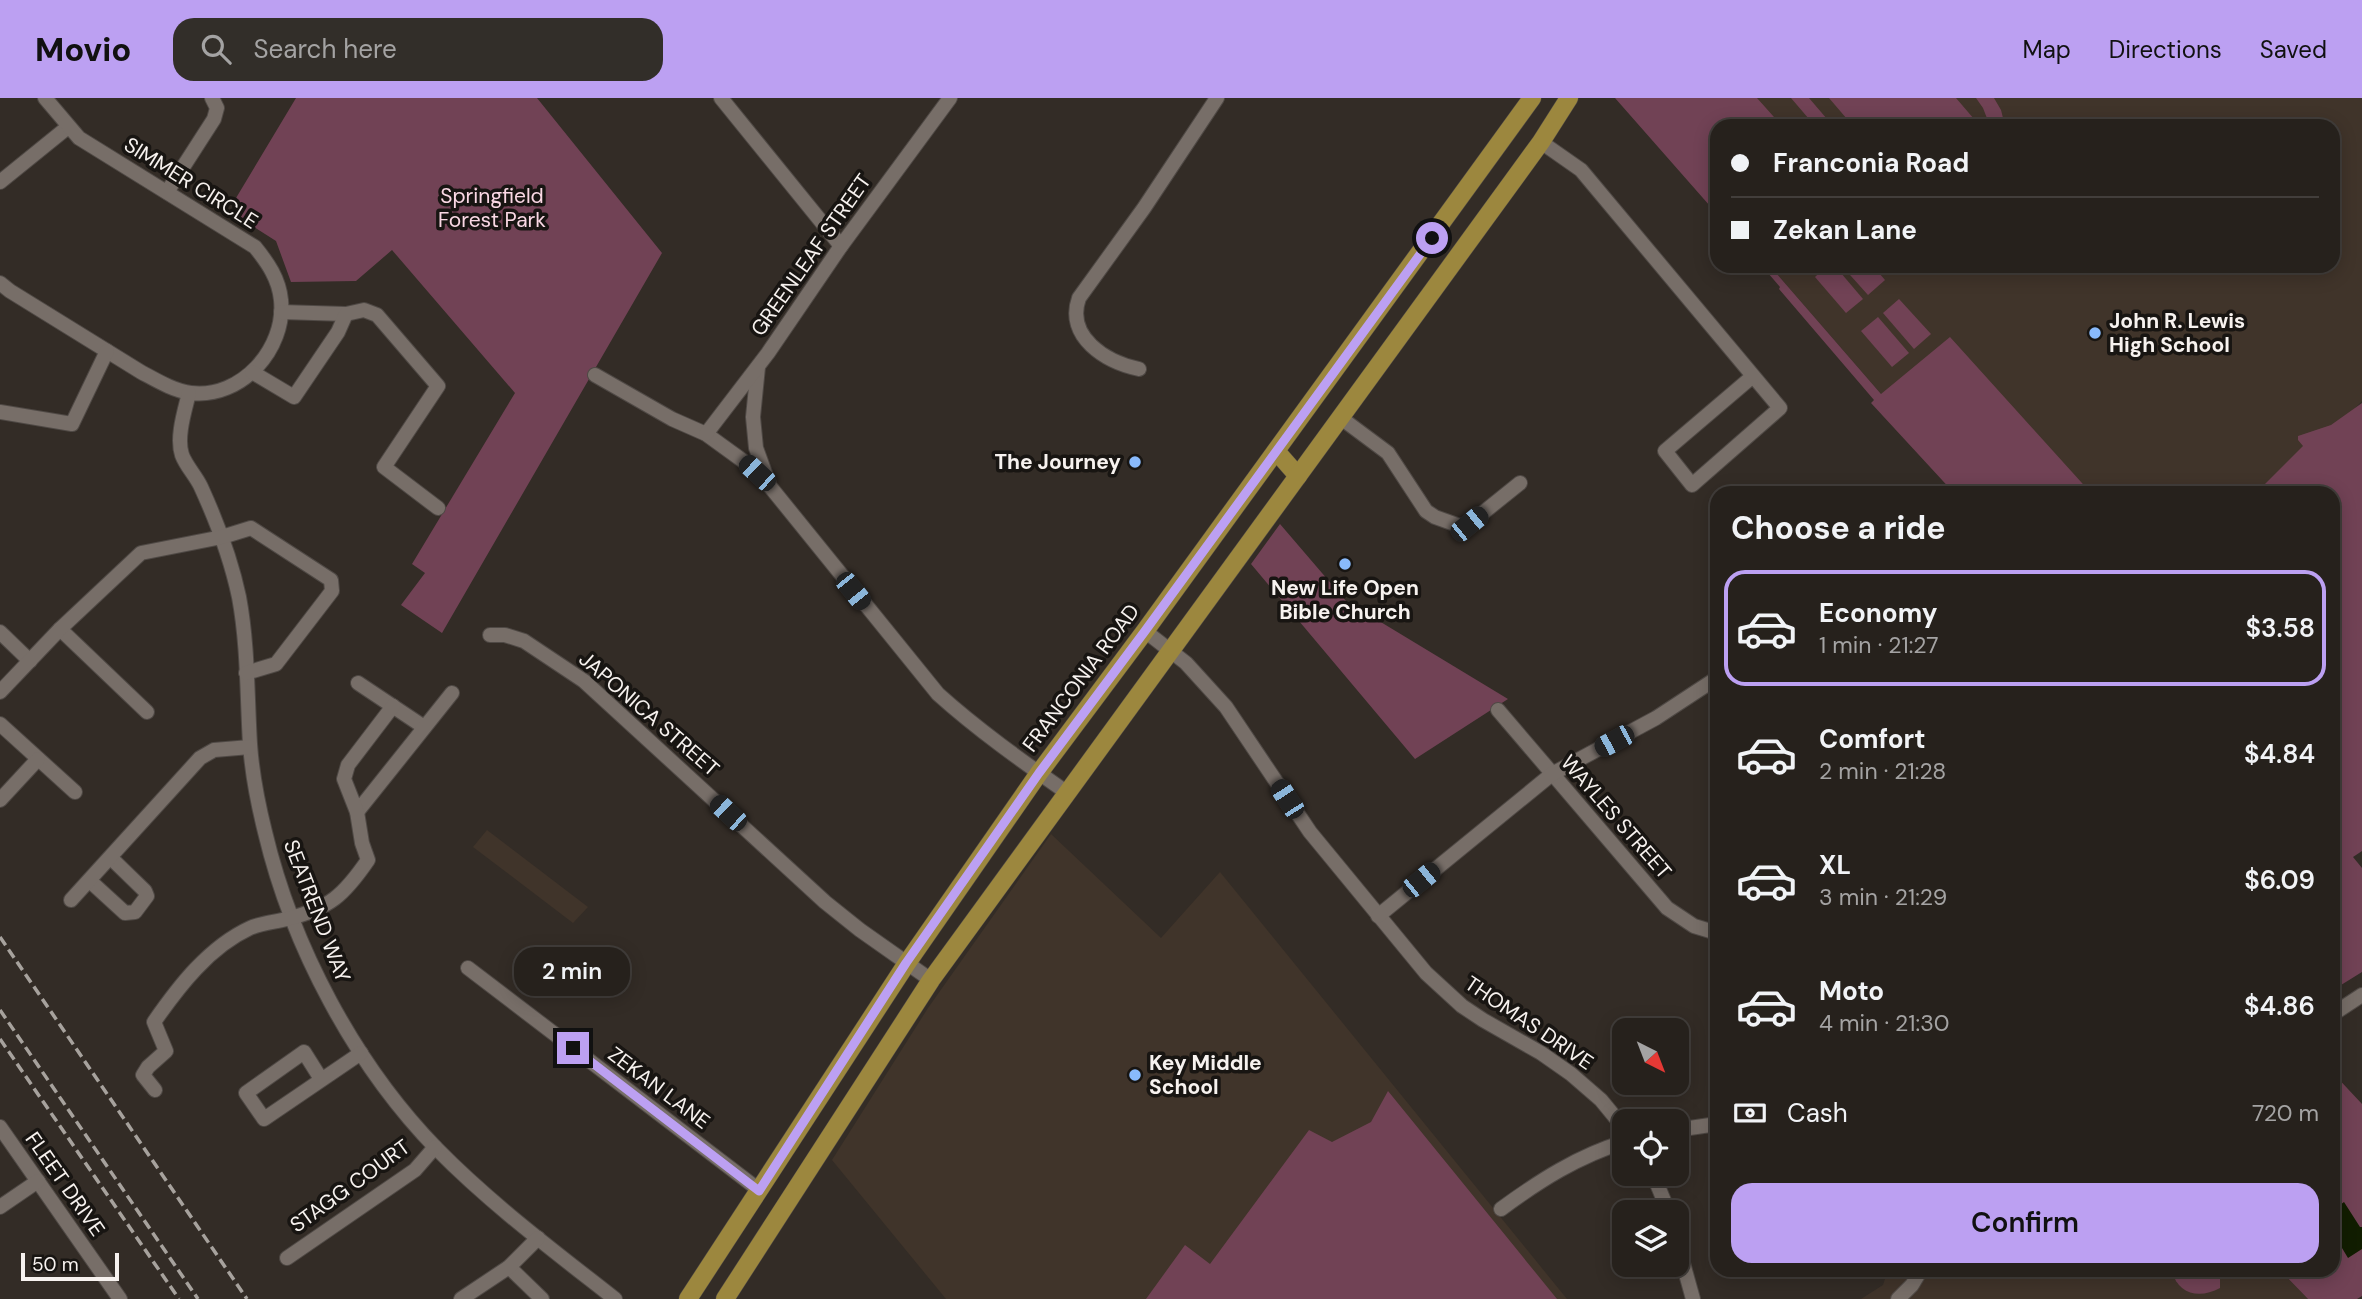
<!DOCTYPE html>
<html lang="en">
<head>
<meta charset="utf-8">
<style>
	body { margin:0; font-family:"DM Sans",sans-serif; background:#322e29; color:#f1f3f6; height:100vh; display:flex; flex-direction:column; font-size:26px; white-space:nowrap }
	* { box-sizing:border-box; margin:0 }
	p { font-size:23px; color:#a4a3a3 }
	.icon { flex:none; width:38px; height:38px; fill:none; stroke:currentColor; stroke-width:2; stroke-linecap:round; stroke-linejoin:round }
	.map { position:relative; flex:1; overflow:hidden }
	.sheet { position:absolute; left:1710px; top:388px; width:630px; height:791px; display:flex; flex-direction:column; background:#26211c; border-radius:21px; box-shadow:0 4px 18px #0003,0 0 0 2px #423e3b }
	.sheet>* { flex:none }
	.hud { position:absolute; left:1710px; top:21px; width:630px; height:154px; border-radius:21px; box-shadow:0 4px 18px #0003,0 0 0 2px #423e3b; display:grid; align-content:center; height:154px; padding:0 21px; background:#26211c }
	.needle { width:46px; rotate:138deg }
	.tools { position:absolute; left:1612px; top:920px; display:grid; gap:14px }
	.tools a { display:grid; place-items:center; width:77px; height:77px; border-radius:14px; background:#26211c; box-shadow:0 4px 18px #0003,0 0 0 2px #423e3b; font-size:35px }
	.scale { position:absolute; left:21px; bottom:18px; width:98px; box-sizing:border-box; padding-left:7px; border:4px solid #f7f2ef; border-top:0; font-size:19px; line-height:24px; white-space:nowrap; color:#f7f2ef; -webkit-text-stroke:5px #181512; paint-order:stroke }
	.end { position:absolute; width:32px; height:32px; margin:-16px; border:9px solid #bca0f2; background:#111; box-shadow:0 0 0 4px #111 }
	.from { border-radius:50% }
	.bubble { position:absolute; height:49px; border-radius:21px; background:#26211c; box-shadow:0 4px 18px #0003,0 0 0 2px #423e3b; font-size:23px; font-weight:600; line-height:49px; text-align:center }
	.car { position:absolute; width:21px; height:42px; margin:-21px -10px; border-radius:9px; box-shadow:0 0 5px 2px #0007; background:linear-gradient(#222 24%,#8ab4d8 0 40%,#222 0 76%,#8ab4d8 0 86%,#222 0) }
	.hud b { display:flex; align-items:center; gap:24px; height:66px; font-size:26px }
	.hud b+b { border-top:2px solid #423e3b }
	.hud i { width:18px; height:18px; background:#f1f3f6 }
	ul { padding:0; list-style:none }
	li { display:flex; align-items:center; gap:21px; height:116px; margin:0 14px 10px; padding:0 7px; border:4px solid transparent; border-radius:21px }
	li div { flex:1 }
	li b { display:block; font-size:26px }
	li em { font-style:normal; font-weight:600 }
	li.active { border-color:#bca0f2 }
	li>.icon { width:63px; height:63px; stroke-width:1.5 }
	h2 { padding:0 21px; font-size:32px; line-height:84px }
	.pay { display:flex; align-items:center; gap:18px; height:77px; padding:0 21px; font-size:26px }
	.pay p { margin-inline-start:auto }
	.cta { display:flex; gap:14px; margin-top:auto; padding:14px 21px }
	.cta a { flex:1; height:80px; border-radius:21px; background:#bca0f2; color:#111; font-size:28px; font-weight:600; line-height:80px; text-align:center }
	header { display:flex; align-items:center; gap:42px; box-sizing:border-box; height:98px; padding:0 35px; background:#bca0f2; color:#111 }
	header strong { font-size:33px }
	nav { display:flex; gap:38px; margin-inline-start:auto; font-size:24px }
	.search { width:490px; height:63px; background:#322e29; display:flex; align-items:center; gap:18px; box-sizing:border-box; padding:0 24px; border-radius:21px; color:#a4a3a3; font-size:26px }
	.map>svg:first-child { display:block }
</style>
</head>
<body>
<header>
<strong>Movio</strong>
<div class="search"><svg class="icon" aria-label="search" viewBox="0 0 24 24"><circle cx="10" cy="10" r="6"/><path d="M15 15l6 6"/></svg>Search here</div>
<nav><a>Map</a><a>Directions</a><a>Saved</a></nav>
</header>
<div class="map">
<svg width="2362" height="1201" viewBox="0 0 2362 1201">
	<rect width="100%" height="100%" fill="#332c26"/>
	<g fill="#40342a">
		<path d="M1624,0H2362V303L2270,395H1967L1770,168H2333V28H1717Z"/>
		<path d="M487,732L588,809L573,825L473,749Z"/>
		<path d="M1051,736L1161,840L1220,774L1567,1201H946L832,1062L928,910Z"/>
		<path d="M1888,1172L2281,1173L2308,1201H1861L1883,1187Z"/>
	</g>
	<g fill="#714255">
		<path d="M296,0H537L662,155L442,535L401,507L425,475L412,466L515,295L392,152L356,183L291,184L276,143L240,120L244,113L233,105Z"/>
		<path d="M1615,0H1757L1782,28H1717V116Z"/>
		<path d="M1791,0H1809L1833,28H1815Z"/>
		<path d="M1829,0H1956L1980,28H1853Z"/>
		<path d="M1976,0H1994L2001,12L2005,28H1990L1983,10Z"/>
		<path d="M1762,168H1770L1881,296L1950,239L2091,395H1954L1871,305L1874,302L1779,191L1780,189Z"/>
		<path d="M1827,168H1835L1863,201L1846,215L1815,179Z"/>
		<path d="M1842,168H1873L1885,182L1868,197Z"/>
		<path d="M1899,201L1931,236L1914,251L1883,215Z"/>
		<path d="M1878,219L1909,255L1892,269L1861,233Z"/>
		<path d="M2362,305V753L2353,759L2362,770V874L2333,892V396L2256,395L2303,348L2298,342V338L2331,327Z"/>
		<path d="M1280,426L1346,503L1508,601L1415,661L1251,466Z"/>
		<path d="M2333,975L2362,1006V1198L2357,1201H2308L2281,1173L2333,1172Z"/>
		<path d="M1388,993L1557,1201H1146L1185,1147L1210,1166L1309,1032L1332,1044L1371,1024Z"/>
		<path d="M2172,1173H2220V1190C2200,1201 2178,1197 2172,1173Z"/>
	</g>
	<path fill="#111d00" d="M2344,1104L2360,1129H2362V1151L2348,1160L2333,1135V1112Z"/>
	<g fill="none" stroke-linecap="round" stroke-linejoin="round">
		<g stroke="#4f4945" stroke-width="16">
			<g id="minor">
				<path d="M721,0L841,148"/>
				<path d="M1541,44L1581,72L1780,310L1692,387L1665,353L1753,278"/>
				<path d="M0,84L68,29"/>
				<path d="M167,94L214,21L217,10L212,0"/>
				<path d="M0,185L10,193L141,274C156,282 174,293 191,295C241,301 286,251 281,202C279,181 268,165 255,149L79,40L45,0"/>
				<path d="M281,214L346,216"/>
				<path d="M758,269L753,319L756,350L769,386"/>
				<path d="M1139,271C1106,264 1065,239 1079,200L1144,110L1217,0"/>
				<path d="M252,274L294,299L338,234L346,216L364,212L377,217L438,288L384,369L438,410"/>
				<path d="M595,277L672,321L706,336L746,365L768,386L938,596C978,632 1022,663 1066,694"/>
				<path d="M189,295C185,312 176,339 182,357C186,368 196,378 201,389C217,424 231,461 239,499C248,547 247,597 250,646C252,675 258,706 265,734C292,848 355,967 437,1051C491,1106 554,1153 615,1201"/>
				<path d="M0,314L72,326L107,253"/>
				<path d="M1341,320L1388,355L1426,413L1435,419L1460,428L1469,426L1520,385"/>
				<path d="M706,336L768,255L841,148L950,0"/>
				<path d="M60,531L147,614"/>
				<path d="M1145,533L1186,565L1226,609L1310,734L1426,875L1462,908L1483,922L1541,955L1571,976L1601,1002L1624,1030"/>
				<path d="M0,534L30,563"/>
				<path d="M490,537H505L524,543L584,583L825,804L860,832L931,882"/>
				<path d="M358,585L424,629"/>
				<path d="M0,594L60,531L141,455L222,439L251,430L331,482L332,493L276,566L246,575"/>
				<path d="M1498,612L1667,810L1694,828L1717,835"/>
				<path d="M0,626L75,694"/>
				<path d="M0,702L38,661"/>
				<path d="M357,714L452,595"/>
				<path d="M90,783L125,815L135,814L147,798L145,793L111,760"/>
				<path d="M71,802L200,660L214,652L250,649"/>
				<path d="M1378,818L1552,676L1656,620L1717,580"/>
				<path d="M468,870L759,1092"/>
				<path d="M2333,916L2362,897"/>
				<path d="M321,981L304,954L246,995L264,1021L361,955"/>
				<path d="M155,992L143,977L148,969L166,953L154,924C179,888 209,849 250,830C261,825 275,824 287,821C330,810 344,797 368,762L362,745L357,714L344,681L348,667L393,608"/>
				<path d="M0,1029L120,1201"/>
				<path d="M1676,1032L1717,1026"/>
				<path d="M1653,1076L1669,1115"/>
				<path d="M0,1109L38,1083"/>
				<path d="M1501,1111C1539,1083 1578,1058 1624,1044"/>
				<path d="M1676,1140L1693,1201"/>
				<path d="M287,1160L415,1072L435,1049"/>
				<path d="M509,1169L542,1201"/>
				<path d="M461,1201L509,1169L538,1140"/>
				<path d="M1898,1201L1912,1187L1921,1172"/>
			</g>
		</g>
		<g stroke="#4f4945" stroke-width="19">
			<g id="major">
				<path d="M1276,353L1298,378"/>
				<path d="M688,1201L907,865L1039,675L1145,533L1532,0"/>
				<path d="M725,1201L931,882L1541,44L1569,0"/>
			</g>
		</g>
		<use href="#minor" stroke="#776e68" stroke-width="14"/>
		<use href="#major" stroke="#9c873e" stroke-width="18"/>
		<g stroke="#a7a29d" stroke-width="3.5" stroke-dasharray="10 5" stroke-linecap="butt">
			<path d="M0,839L247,1201"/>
			<path d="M0,912L198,1201"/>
			<path d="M0,941L179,1201"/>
		</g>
	</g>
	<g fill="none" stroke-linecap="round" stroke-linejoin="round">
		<path stroke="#bca0f2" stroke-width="9" d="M573,950L759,1093L906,865L1039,675L1145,533L1432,140"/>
	</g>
	<g fill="#89bafc" stroke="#181512" stroke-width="2.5">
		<circle cx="2095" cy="235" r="7"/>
		<circle cx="1135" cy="364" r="7"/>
		<circle cx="1345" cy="466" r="7"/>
		<circle cx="1135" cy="977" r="7"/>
	</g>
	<g text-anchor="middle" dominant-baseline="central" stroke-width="7" stroke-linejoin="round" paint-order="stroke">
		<g font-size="21" fill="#f7f2ef" stroke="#181512">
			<text transform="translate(191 85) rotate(32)">SIMMER CIRCLE</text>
			<text transform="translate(811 157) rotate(-55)">GREENLEAF STREET</text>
			<text transform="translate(1081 580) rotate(-53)">FRANCONIA ROAD</text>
			<text transform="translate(649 616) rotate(41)">JAPONICA STREET</text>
			<text transform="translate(1616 719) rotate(49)">WAYLES STREET</text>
			<text transform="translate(317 813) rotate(69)">SEATREND WAY</text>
			<text transform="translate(1529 925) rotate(34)">THOMAS DRIVE</text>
			<text transform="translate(659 990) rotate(37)">ZEKAN LANE</text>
			<text transform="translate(65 1086) rotate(55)">FLEET DRIVE</text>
			<text transform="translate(350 1088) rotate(-36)">STAGG COURT</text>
		</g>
		<g font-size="21" fill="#fad8e4" stroke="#181512">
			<text x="492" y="98">Springfield<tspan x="492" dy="24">Forest Park</tspan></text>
		</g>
		<g font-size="21" font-weight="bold" fill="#f7f2ef" stroke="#181512" text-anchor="start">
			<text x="2109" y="223">John R. Lewis<tspan x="2109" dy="24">High School</tspan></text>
			<text x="1121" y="364" text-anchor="end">The Journey</text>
			<text x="1345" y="490" text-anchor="middle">New Life Open<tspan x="1345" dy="24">Bible Church</tspan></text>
			<text x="1149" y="965">Key Middle<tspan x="1149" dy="24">School</tspan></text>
		</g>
	</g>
</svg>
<div class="tools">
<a><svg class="needle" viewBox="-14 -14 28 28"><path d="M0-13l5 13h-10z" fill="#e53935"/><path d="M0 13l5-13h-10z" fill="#a4a3a3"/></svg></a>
<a><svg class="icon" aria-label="locate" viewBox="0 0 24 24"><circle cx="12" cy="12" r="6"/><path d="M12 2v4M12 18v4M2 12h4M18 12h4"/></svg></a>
<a><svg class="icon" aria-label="layers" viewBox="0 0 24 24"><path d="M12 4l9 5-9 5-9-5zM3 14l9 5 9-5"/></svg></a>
</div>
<div class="scale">50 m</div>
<i class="end from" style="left:1432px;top:140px"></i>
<i class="end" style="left:573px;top:950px"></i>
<div class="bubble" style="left:514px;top:849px;width:116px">2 min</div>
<i class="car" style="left:757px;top:375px;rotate:313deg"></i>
<i class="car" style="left:1469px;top:426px;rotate:51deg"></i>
<i class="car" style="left:853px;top:493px;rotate:141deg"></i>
<i class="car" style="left:1614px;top:643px;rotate:242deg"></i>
<i class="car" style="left:1287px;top:701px;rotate:327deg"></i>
<i class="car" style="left:728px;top:715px;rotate:313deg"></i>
<i class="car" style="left:1421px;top:782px;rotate:51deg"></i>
<div class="hud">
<b><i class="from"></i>Franconia Road</b>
<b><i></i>Zekan Lane</b>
</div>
<section class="sheet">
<h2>Choose a ride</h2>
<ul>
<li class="active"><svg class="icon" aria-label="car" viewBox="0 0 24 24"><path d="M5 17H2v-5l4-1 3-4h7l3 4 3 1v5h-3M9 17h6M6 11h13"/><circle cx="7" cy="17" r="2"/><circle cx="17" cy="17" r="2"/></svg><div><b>Economy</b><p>1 min · 21:27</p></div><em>$3.58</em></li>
<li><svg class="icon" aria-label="car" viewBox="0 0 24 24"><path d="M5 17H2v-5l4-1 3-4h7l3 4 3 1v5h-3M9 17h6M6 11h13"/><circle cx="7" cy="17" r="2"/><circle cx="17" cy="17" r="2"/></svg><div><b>Comfort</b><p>2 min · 21:28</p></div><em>$4.84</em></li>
<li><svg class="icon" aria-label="car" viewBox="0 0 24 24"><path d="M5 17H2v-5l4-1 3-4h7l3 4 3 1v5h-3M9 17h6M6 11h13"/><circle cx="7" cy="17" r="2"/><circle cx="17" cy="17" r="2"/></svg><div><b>XL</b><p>3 min · 21:29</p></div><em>$6.09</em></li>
<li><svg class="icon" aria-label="car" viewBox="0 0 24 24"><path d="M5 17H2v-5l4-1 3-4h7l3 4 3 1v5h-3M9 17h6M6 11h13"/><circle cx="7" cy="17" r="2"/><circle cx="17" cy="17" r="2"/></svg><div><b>Moto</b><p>4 min · 21:30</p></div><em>$4.86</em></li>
</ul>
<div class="pay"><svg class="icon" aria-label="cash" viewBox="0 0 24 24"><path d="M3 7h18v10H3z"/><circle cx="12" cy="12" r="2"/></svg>Cash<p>720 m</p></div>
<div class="cta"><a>Confirm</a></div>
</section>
</div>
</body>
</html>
